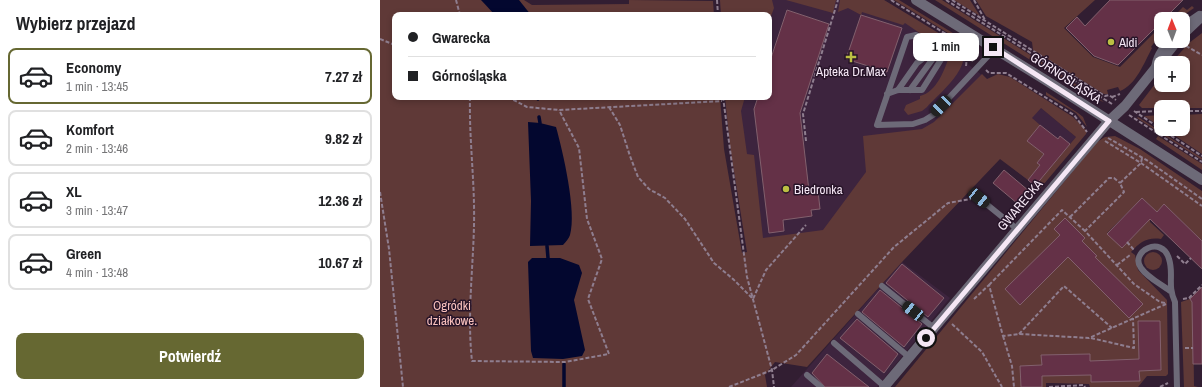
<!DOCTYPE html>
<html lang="pl">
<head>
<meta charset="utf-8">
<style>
	body { margin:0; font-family:"Archivo Narrow",sans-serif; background:#f6f6f6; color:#202124; height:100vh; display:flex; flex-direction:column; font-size:15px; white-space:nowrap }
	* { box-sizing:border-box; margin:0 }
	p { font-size:13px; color:#757577 }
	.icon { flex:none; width:22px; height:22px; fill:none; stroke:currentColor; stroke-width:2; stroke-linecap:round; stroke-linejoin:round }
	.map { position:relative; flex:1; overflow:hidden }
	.sheet { display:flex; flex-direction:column; background:#fff; width:380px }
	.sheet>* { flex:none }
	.banner { position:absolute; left:12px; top:12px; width:380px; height:88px; border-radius:8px; box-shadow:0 2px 6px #0003; display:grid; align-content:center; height:88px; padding:0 16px; background:#fff }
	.needle { width:26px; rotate:359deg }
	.controls { position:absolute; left:774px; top:12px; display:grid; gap:8px }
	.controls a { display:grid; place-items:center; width:36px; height:36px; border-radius:8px; background:#fff; box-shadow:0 2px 6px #0003; font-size:20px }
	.end { position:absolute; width:18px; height:18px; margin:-9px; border:5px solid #f5e7f5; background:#111; box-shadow:0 0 0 2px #111 }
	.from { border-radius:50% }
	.bubble { position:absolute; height:28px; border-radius:8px; background:#fff; box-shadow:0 2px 6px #0003; font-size:13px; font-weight:800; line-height:28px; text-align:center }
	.car { position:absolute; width:12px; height:24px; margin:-12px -6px; border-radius:5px; box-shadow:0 0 3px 1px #0007; background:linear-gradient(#222 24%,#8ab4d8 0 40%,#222 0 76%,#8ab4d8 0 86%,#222 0) }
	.banner b { display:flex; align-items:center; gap:14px; height:38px; font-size:15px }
	.banner b+b { border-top:1px solid #e0e0e0 }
	.banner i { width:10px; height:10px; background:#202124 }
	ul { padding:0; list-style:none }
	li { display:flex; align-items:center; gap:12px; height:56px; margin:0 8px 6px; padding:0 8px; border:2px solid #e0e0e0; border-radius:8px }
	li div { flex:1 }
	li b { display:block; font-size:15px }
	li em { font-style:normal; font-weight:800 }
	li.active { border-color:#666832 }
	li>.icon { width:36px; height:36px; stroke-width:1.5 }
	h2 { padding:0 16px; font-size:18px; line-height:48px }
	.action { display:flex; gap:8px; margin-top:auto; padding:8px 16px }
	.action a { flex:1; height:46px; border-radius:8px; background:#666832; color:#fff; font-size:16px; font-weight:800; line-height:46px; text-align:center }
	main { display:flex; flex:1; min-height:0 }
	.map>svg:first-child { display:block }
</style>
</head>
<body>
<main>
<section class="sheet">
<h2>Wybierz przejazd</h2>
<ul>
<li class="active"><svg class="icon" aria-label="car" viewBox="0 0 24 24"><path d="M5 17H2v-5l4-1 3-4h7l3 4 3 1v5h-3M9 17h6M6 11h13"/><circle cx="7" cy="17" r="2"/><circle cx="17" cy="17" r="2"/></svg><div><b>Economy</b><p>1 min · 13:45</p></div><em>7.27 zł</em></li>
<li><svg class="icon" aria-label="car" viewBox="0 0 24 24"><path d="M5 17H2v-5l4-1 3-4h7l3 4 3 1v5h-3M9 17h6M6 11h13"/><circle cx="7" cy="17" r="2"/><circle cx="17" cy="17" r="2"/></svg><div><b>Komfort</b><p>2 min · 13:46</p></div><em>9.82 zł</em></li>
<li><svg class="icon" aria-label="car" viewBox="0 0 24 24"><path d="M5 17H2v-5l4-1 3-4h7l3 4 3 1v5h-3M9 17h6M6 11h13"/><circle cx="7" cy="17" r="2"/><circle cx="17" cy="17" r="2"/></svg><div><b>XL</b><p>3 min · 13:47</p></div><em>12.36 zł</em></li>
<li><svg class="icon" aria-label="car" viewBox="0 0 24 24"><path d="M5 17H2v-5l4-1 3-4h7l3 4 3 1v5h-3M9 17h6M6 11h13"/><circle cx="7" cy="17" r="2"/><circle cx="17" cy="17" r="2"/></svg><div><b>Green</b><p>4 min · 13:48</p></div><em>10.67 zł</em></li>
</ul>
<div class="action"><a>Potwierdź</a></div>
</section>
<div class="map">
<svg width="822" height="387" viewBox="0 0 822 387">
	<rect width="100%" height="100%" fill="#321e32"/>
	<g fill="#3d243e">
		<path d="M340,0H504L580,46L583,50L585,62L607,79L447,244L367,253L350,146L345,97H389V15H341Z"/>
		<path d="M654,102L696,137L655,186L620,158Z"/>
		<path d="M522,262L570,298L497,387H411Z"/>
	</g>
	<g fill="#5f3937">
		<path d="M0,0H144L152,5L249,4V0L333,1L334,15H15V97H340L344,149L362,253L367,252L350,146L345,97H365L361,111L367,154L374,155L383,238L443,230L486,172L483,136L542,129L554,122L602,74L607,79L618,74L630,77L693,117L707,131L706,134L658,191L655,186L696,137L661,108L652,118L660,125L648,141L664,154L657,163L660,165L648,180L620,159L522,262L427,367L395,362L385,375L387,387H0Z"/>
		<path d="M340,0H392L394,8L389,22V15H341Z"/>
		<path d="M406,0H456L453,13Z"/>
		<path d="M460,0H504L580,46C595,65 560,93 547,107L542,111L528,115L524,110L526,105L540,99V96C557,92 565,69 570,54L525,23L523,25L482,12L481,15L468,8L458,12Z"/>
		<path d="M514,0H519L581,38L588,44L591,54L589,55L587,47L581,41Z"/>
		<path d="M555,0H562L668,66V71Z"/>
		<path d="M574,0H590L600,16Z"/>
		<path d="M596,0H715L684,28L713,57L740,67L776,31L777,32L781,29V33L771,47L772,48C764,63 756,85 740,91L738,87L727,90L728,94H724L653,50L652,42L606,16Z"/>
		<path d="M812,6L814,8L798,19H791L803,7L807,10Z"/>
		<path d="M822,33V108H762L759,105L781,76V85H803V63H791L809,43Z"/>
		<path d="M680,74L724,102L712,98L676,76Z"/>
		<path d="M666,92L698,113L703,117L707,127L696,113L666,95Z"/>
		<path d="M822,114V154L785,129H803V115Z"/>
		<path d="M781,115V127L764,116H765Z"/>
		<path d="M758,117L822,158V160L757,118Z"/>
		<path d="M735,136L760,149L822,191V241L784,204L777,212L762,198L727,233L742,248L770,219V222L784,235L781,239C767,237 760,242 751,252L755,255L758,270L787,300L788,374L786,376H767L758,387H710L709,384L672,383H666V387H515L717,142L725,137Z"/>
		<path d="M778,136L822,164V170L776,139Z"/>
		<circle cx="773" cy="261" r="9"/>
		<path d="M810,299L813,303L814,386L818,387H804L801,302Z"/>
	</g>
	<g fill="#03072f">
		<path d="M101,0H139L151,15H115Z"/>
		<path d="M148,122L160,123L176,127C183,152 197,212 190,235C189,238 186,242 183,245L150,246L151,201Z"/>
		<path d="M152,258H180L199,265L202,273L194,300L205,350L202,356L183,359L153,358L151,351L148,262Z"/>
	</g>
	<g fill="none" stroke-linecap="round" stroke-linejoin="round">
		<g stroke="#03072f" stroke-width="3.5">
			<path d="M157,97L158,99"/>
			<path d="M159,117L160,123"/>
			<path d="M167,246L168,258"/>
			<path d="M184,364V387"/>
		</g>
	</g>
	<g fill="#643147" stroke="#82606d">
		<path d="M730,0H803L784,19H781V22L738,65L714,56L686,28L697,17L705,26Z"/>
		<path d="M407,10L449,24L420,113L429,191H438L440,209L431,210L432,216L403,220L404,231L389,233L374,109L378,97H389V64Z"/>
		<path d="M481,15L522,28L507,72L466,59Z"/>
		<path d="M660,125L678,139L680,136L690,144L655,186L648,180L660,165L657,163L664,154L647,141Z"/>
		<path d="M624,170L649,191L638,204L613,183Z"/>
		<path d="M762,198L777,212L784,204L822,241V269L770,219L742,248L727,234Z"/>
		<path d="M685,218L705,238L702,241L717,256L715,257L763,304L749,318L688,257L640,305L625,289L680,235L674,229Z"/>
		<path d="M522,264L564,298L548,317L506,283Z"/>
		<path d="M822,287V364H813L812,302L810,299Z"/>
		<path d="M500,290L542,324L524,347L482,312Z"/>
		<path d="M477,319L518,354L504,373L460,338Z"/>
		<path d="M758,321H780L781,370L759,371L760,381L711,382V375L662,376V387H641L640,366L662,365L661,355L710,354V361L759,359Z"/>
		<path d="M447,354L489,387H445L432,373Z"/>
	</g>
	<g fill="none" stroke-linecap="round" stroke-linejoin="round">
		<g stroke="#8f7e8f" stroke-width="2" stroke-dasharray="4 2" stroke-linecap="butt">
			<path d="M76,0L80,15"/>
			<path d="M337,0L338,15"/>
			<path d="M511,0L582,44L586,50L587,57L593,61"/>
			<path d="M566,0L732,104"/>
			<path d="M572,0L725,96L729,95L736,100"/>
			<path d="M594,0L605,20"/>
			<path d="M0,39L15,45"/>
			<path d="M806,46L822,55"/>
			<path d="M586,66L587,57"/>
			<path d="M606,70L609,73H626L694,115L707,132"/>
			<path d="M90,97C89,140 95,182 94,225C93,270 87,316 92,361L185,362L229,354L208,299L222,259L207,219L199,148L179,110"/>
			<path d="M128,97L147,107L179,110L342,101"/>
			<path d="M343,97L367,277L392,370L394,387"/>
			<path d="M732,97L740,94"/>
			<path d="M229,107L240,125L250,156L258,177L269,189L285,198L305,219L334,263L353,279L373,299L386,270L426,225"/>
			<path d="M754,111L781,129"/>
			<path d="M803,111H822"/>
			<path d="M756,112L781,111"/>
			<path d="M749,115L822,162"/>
			<path d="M781,129L822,156"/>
			<path d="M728,138L768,161L822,199"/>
			<path d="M426,141L423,114L458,0"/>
			<path d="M725,141L761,163L822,206"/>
			<path d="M762,158L761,163L740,183L744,192L705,231L754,284L780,302L785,303"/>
			<path d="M0,192L9,249L23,387"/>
			<path d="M690,217L729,178H734L740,183"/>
			<path d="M747,242L754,250"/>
			<path d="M797,256L805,264L811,258"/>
			<path d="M737,265L750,255"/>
			<path d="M609,285L682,210L705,231"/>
			<path d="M594,299L609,285L623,336L639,334L709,338L786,304"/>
			<path d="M803,299L809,298L822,285"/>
			<path d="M572,324L602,352L622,387"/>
			<path d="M639,334L684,286L732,328"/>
			<path d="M623,336L632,366L634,387"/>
			<path d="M711,338L754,348L753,318"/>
			<path d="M805,348H813"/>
			<path d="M349,387L392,370L416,355L514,247L568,203L591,199"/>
			<path d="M669,387L704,385L705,387"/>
			<path d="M780,387L788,383"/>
		</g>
		<g stroke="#6d6a78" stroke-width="6">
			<path d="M803,25L819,14"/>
			<path d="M774,69C775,57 780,50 788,41"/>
			<path d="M518,90L537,63L554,50"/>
			<path d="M530,90L557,53"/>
			<path d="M507,94L518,90H542L562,58L536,35L527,37L497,125L533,124L545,120L553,115L608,56L613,47"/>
			<path d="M599,198L637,229"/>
			<path d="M502,286L554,328"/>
			<path d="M790,291C781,284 768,278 761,268C749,252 782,234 789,259C794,274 787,285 795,302L797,387"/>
			<path d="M478,314L529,357"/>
			<path d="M454,343L504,386"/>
			<path d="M427,375L441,387"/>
		</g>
		<path stroke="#6d6a78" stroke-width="10" d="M504,387L729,121"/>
		<g stroke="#6d6a78" stroke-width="10">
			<path d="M536,0L667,81L822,180"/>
			<path d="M803,34L822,16"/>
			<path d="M729,121L745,106L797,41"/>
		</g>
	</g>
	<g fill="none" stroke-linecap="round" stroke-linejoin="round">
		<path stroke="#f5e7f5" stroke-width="5" d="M546,338L729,121L613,47"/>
	</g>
	<g fill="#bcbf43" stroke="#271428" stroke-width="1.5">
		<circle cx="731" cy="42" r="4"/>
		<path d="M469 51h4v4h4v4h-4v4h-4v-4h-4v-4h4z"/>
		<circle cx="406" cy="189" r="4"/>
	</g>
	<g text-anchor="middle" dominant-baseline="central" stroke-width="3" stroke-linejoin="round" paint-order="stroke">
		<g font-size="13" fill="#f5e7f5" stroke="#271428" text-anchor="start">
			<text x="739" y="42">Aldi</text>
			<text x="471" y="71" text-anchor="middle">Apteka Dr.Max</text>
			<text x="414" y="189">Biedronka</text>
		</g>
		<g font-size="13" fill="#f5e7f5" stroke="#271428">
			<text transform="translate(686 78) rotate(33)">GÓRNOŚLĄSKA</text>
			<text transform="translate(640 205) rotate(-50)">GWARECKA</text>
		</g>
		<g font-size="13" fill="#fac2be" stroke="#271428">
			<text x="72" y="305">Ogródki<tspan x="72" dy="15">działkowe.</tspan></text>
		</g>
	</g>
</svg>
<div class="controls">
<a><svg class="needle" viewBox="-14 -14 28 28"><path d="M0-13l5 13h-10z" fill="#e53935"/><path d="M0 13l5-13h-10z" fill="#757577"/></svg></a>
<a>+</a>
<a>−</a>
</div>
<i class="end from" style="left:546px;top:338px"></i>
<i class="end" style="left:613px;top:47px"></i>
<div class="bubble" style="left:533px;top:33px;width:66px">1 min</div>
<i class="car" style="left:561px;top:106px;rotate:224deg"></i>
<i class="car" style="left:599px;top:198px;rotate:129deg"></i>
<i class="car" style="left:533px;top:311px;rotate:308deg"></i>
<div class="banner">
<b><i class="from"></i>Gwarecka</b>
<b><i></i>Górnośląska</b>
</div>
</div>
</main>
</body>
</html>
